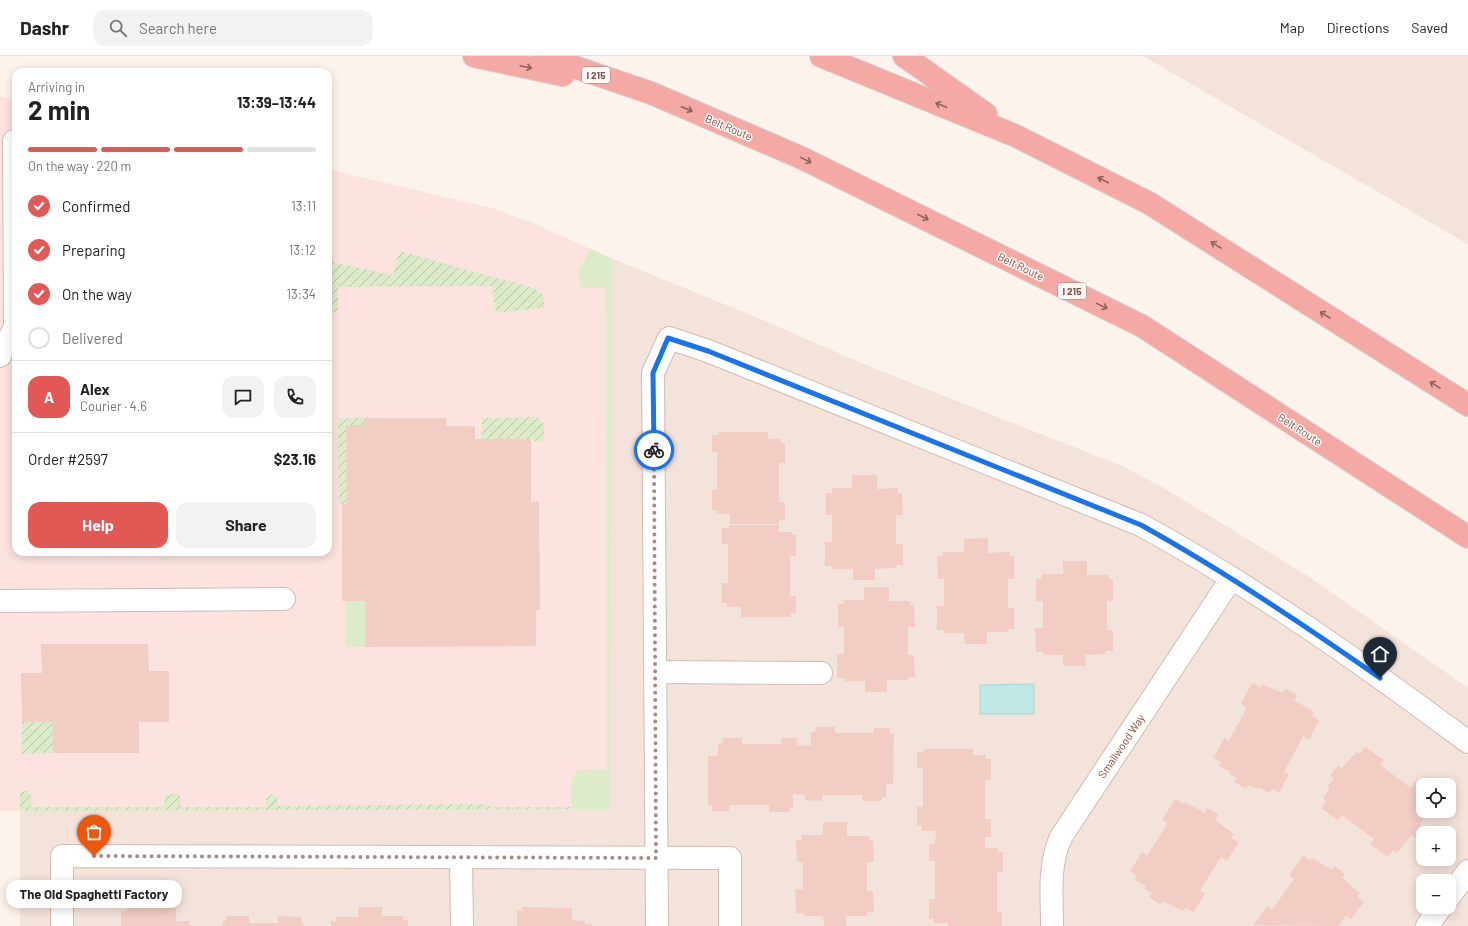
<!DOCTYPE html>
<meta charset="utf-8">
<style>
body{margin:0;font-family:Barlow,sans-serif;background:#f2f2f2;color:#222;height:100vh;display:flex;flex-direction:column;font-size:15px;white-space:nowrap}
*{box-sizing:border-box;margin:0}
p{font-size:13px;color:#767676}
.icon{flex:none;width:22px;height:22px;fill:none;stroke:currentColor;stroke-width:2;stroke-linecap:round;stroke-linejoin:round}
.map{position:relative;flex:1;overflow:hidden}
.drawer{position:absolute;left:12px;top:12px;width:320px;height:488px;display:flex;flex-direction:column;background:#fff;border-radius:12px;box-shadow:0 2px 10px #0003}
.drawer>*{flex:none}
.buttons{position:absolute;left:1416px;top:722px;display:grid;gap:8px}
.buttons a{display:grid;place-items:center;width:40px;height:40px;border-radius:8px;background:#fff;box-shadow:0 2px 10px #0003;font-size:20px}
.pin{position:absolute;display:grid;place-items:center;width:34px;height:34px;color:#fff;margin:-41px -17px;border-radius:50% 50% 50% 0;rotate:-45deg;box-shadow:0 0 4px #0007}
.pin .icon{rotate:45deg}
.courier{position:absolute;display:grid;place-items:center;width:40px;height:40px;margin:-20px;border:3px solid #1a73e8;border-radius:50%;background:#fff;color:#222;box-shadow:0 1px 5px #0007}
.bubble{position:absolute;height:28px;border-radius:12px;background:#fff;box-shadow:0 2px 10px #0003;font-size:13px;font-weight:700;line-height:28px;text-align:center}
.summary em{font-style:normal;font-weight:700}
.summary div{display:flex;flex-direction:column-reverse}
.summary{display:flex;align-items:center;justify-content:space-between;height:68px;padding:0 16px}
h1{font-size:26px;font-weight:700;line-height:30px}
.bar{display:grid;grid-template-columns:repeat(4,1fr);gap:6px 4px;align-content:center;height:48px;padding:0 16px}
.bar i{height:5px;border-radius:3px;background:#e0e0e0}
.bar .on{background:#e25855}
.bar p{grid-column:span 4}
.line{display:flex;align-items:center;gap:10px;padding:0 16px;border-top:1px solid #e0e0e0}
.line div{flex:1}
.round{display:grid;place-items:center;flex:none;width:42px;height:42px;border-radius:12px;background:#f2f2f2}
ol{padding:0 16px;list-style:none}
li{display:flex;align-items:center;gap:12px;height:44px}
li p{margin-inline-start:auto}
li .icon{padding:4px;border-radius:50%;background:#e25855;color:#fff;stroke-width:4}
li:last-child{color:#767676}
li i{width:22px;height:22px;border:2px solid #e0e0e0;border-radius:50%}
.primary-button{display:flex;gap:8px;margin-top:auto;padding:8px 16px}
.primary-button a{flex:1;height:46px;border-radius:12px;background:#e25855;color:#fff;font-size:16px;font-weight:700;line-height:46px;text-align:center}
.primary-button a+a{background:#f2f2f2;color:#222}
header{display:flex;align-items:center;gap:24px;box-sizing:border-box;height:56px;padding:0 20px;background:#fff;border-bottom:1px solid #e0e0e0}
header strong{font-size:19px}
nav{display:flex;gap:22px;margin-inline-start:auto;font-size:14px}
.search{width:280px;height:36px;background:#f2f2f2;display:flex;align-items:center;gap:10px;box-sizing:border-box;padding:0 14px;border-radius:12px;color:#767676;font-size:15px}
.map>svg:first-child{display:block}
.residential{fill:#f4e3da;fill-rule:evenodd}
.commercial{fill:#fce3e0}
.grass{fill:#deebca}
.garden{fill:url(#garden-furrows)}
.water{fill:#c0e7e4;stroke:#a6d8d6}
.building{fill:#f1cdc4}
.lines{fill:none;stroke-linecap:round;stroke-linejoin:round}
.minor-casing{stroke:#d2bbb3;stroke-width:24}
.highway-casing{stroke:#d9cfcd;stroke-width:24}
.minor{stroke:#fff;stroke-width:22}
.highway{stroke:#f4a9a5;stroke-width:22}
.oneway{stroke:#8b625b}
.done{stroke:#a68c85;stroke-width:4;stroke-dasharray:0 7.2}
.route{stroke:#1a73e8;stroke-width:5}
.labels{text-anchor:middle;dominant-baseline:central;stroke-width:3;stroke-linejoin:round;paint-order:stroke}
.shield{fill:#fff7f3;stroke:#a08680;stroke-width:1}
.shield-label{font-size:10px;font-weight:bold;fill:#78554e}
.street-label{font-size:11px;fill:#78554e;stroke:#fff7f3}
</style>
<header>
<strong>Dashr</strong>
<div class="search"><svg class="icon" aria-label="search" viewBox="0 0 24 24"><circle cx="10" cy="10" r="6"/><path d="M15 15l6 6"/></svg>Search here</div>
<nav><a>Map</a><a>Directions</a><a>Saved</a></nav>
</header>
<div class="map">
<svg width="1468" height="870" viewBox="0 0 1468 870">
<defs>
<pattern id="garden-furrows" width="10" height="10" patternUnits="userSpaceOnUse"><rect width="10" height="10" fill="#deebca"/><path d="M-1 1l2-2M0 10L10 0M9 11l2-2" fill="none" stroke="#b9c1a6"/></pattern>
</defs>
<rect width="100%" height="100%" fill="#fcf3ec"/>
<g class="residential">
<polygon points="1143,0 1468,0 1468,189 1461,184"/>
<path d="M 613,203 L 751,259 L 868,310 L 1122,410 L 1164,432 L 1311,522 L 1468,632 L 1468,870 L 20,870 L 20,755 L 610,753 ZM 1423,729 L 1449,729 L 1449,755 L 1423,755 ZM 1423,777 L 1449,777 L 1449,803 L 1423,803 ZM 1423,825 L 1449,825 L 1449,851 L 1423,851 Z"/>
</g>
<polygon class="commercial" points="0,40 16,44 16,496 328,496 328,113 495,153 533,167 613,203 610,753 0,755"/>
<g class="grass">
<path d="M 590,193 L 613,203 L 610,753 L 572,753 C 572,741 567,719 580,713 L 607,714 L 606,232 L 581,232 L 578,218 Z"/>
<polygon points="345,545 365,545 365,591 346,591"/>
</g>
<g class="garden">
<polygon points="403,196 534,232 543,239 545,249 543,252 497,257 494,252 493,230 338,231 338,254 333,257 328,256 328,205 393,219 398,198"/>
<polygon points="537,361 544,368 544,382 540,387 531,383 482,383 482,362"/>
<polygon points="338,362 365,362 365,369 346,370 347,448 339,448"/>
<polygon points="22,666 53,666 53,697 21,698"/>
<polygon points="28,734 31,739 31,751 164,751 165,739 177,737 180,739 181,751 266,751 266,743 272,738 277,740 278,750 485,748 490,751 572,751 572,753 20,755 20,736"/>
</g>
<polygon class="water" points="1034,628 1034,658 980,658 980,629"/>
<g class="building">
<polygon points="365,362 446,362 446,370 475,370 475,383 531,383 531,446 539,446 540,554 536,554 536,590 365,591 365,545 342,545 342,448 347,448 346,369 365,369"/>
<polygon points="718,376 768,376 768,383 781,383 781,387 785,387 785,407 779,407 779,446 785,446 785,464 779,464 779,468 730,468 730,458 717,458 717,454 712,454 712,434 717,434 717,396 712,396 712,379 718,379"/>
<polygon points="852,419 877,419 877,433 898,432 898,437 902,437 903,459 896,459 896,488 903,488 903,509 896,509 896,512 875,513 875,524 853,524 853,513 833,513 833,510 825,510 825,486 832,486 832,459 826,459 826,437 832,437 832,432 852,432"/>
<polygon points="729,469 779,469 779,476 792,476 792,479 796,479 796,500 790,500 790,540 796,540 796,557 790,557 790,561 741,561 741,551 727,551 727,547 722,547 722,527 728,527 728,488 722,488 722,472 729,472"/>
<polygon points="988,482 988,497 1010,496 1010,500 1014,500 1014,523 1008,523 1008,552 1014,552 1014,573 1008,573 1008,576 987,576 987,588 965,588 964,577 944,577 944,574 937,574 937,550 944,550 944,523 938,523 937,500 943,500 943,496 964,496 964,483"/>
<polygon points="1063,505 1087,505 1087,519 1109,519 1109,523 1113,523 1113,545 1107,545 1107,574 1113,574 1113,595 1106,595 1106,598 1085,599 1086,610 1063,610 1063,599 1043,599 1043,596 1036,596 1035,572 1043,572 1043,545 1036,545 1036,523 1042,523 1042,518 1063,518"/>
<polygon points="864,531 889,531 889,545 910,545 910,549 914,549 915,571 908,571 908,599 914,599 915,621 908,621 908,624 887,624 887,636 865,636 865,625 845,625 845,622 837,622 837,598 844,598 844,570 838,571 838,548 844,548 843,544 864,544"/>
<polygon points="41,588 148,588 149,615 169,615 169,666 139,666 139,697 53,697 53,666 22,666 21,617 42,617"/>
<polygon points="1252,627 1260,631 1262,628 1283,637 1286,633 1297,639 1294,644 1314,656 1312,660 1319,664 1309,684 1303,680 1284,716 1289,718 1279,737 1272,733 1270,737 1258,731 1257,733 1249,729 1246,733 1234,726 1237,722 1229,718 1230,716 1219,710 1221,706 1213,702 1224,682 1229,685 1247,651 1241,648"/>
<polygon points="816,671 835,671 835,677 874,677 874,672 890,672 890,678 894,678 893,728 886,728 886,741 882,741 882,745 862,745 862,739 822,739 822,745 805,744 805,739 793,738 793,751 790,751 790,756 769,756 769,749 729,749 729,755 712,755 712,749 708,749 708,700 718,700 718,687 723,687 723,682 742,682 742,688 781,688 781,682 797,682 797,689 811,690 811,676 815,676"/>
<polygon points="1365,691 1384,704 1380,709 1411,732 1415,726 1423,732 1423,755 1428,755 1420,769 1424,772 1416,782 1412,779 1397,797 1393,794 1388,801 1370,788 1374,783 1342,759 1338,764 1321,752 1326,745 1323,742 1330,732 1328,730 1334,722 1330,720 1338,709 1342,712 1357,696 1360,698"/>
<polygon points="924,693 973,693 973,699 986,699 986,703 991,703 991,724 985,724 985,763 991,763 991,781 985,781 985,792 998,792 998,796 1003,796 1003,816 997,816 997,856 1002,856 1002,870 948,870 948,867 934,867 934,863 929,863 929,843 935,843 935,805 929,805 929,788 935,788 936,775 922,775 922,770 917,770 917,751 923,751 923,712 917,712 917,696 924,696"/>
<polygon points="1175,743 1183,748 1184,746 1205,757 1207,752 1218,759 1215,764 1234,778 1231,782 1239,786 1227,805 1221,801 1200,834 1205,838 1193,856 1186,851 1183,855 1163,845 1161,849 1149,841 1152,837 1145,833 1146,830 1135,824 1137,820 1130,815 1142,796 1147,800 1168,767 1162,764"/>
<polygon points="823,766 847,766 847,780 869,780 869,784 873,784 874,806 867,806 867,835 873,835 874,856 867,856 867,860 846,860 846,870 824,870 823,860 804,860 804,857 796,857 795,833 803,833 803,806 797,806 796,784 802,784 802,779 823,779"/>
<polygon points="1303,799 1310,805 1312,802 1332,814 1335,810 1345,818 1342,822 1360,837 1357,840 1364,846 1351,863 1346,859 1338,870 1253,869 1267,850 1272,854 1294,823 1289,819"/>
<polygon points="126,851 176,852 176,865 189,865 189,869 195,870 121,870 121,855 126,855"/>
<polygon points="358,851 382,851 382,860 403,860 403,864 408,864 408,870 331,870 331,865 336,865 336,861 358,861"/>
<polygon points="522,851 572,852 572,864 585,865 585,868 592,868 592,870 517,870 517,855 522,855"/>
<polygon points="226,860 249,860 249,867 278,867 278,860 301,861 301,867 304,868 304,870 222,870 223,865 226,865"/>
</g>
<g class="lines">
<g class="minor-casing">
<g id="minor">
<polyline points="0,300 15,271 14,85"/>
<polyline points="0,545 284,543"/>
<polyline points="656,616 821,617"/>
<polyline points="461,802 462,870"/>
<polyline points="1449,841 1468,815"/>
<polyline points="62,870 62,800 730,802 730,870"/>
<path d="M 657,870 L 653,317 L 669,282 L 708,295 L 1141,469 C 1256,532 1363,608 1468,686"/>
<path d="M 1052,870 C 1052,840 1048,809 1061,781 L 1231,523"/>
<polyline points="1427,870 1441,851"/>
</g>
</g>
<g class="highway-casing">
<g id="highway">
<polyline points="474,0 563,19"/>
<polyline points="542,0 651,37 802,102 1142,270 1468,481"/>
<polyline points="821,0 1016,80 1149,147 1468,349"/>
<polyline points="904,0 986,58"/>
</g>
</g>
<use href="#minor" class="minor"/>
<use href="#highway" class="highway"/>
</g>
<defs><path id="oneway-shaft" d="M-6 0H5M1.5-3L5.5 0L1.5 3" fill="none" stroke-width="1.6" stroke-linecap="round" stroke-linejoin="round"/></defs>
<g class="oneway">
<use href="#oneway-shaft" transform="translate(526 11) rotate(12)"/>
<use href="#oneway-shaft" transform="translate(941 49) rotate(-158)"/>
<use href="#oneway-shaft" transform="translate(687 53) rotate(23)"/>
<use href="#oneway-shaft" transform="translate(806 104) rotate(26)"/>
<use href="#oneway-shaft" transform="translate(1103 124) rotate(-153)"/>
<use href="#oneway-shaft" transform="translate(923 161) rotate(26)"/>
<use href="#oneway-shaft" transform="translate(1216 189) rotate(-148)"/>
<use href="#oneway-shaft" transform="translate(1102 250) rotate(26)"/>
<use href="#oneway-shaft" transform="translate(1325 259) rotate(-148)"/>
<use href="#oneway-shaft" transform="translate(1435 329) rotate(-148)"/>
</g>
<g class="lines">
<polyline class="done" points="94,800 656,802 654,394"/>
<path class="route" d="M 654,394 L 653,317 L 668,282 L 708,295 L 1141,469 C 1224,515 1303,568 1380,622"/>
</g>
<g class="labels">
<g class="shield">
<rect x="582" y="11" width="28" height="16" rx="3"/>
<rect x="1058" y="227" width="28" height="16" rx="3"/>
</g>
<g class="shield-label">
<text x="596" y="19">I 215</text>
<text x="1072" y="235">I 215</text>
</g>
<g class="street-label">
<text transform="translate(729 71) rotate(23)">Belt Route</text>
<text transform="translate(1021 210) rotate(26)">Belt Route</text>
<text transform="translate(1300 373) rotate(33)">Belt Route</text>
<text transform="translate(1121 690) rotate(-56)">Smallwood Way</text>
</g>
</g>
</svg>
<div class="buttons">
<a><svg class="icon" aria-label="locate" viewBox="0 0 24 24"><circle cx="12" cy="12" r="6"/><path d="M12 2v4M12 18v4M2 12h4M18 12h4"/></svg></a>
<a>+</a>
<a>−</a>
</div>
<div class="pin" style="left:94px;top:800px;background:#ea580c"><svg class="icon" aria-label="bag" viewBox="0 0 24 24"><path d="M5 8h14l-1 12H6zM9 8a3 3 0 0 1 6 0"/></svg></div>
<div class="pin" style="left:1380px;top:622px;background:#1f2937"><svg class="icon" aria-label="home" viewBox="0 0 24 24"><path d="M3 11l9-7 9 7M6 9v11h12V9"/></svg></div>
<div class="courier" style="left:654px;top:394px"><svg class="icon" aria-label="bike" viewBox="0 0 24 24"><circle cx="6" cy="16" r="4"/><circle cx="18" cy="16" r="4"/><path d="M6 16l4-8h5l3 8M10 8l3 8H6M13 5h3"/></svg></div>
<div class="bubble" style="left:6px;top:824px;width:176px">The Old Spaghetti Factory</div>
<section class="drawer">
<div class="summary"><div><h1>2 min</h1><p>Arriving in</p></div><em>13:39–13:44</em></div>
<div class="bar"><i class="on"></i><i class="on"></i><i class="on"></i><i></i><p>On the way · 220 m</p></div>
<ol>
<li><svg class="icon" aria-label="check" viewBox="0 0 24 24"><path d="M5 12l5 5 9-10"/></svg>Confirmed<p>13:11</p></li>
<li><svg class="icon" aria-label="check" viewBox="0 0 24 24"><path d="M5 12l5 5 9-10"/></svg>Preparing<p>13:12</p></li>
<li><svg class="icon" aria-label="check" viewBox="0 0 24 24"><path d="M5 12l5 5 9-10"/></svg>On the way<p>13:34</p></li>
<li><i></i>Delivered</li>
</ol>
<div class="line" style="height:72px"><b class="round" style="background:#e25855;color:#fff">A</b><div><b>Alex</b><p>Courier · 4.6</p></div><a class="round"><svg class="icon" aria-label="chat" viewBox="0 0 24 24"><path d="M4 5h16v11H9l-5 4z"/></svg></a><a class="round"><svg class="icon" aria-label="phone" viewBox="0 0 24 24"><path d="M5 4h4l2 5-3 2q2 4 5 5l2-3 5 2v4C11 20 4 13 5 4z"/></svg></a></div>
<div class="line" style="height:52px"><div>Order #2597</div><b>$23.16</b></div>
<div class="primary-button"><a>Help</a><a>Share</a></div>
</section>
</div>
